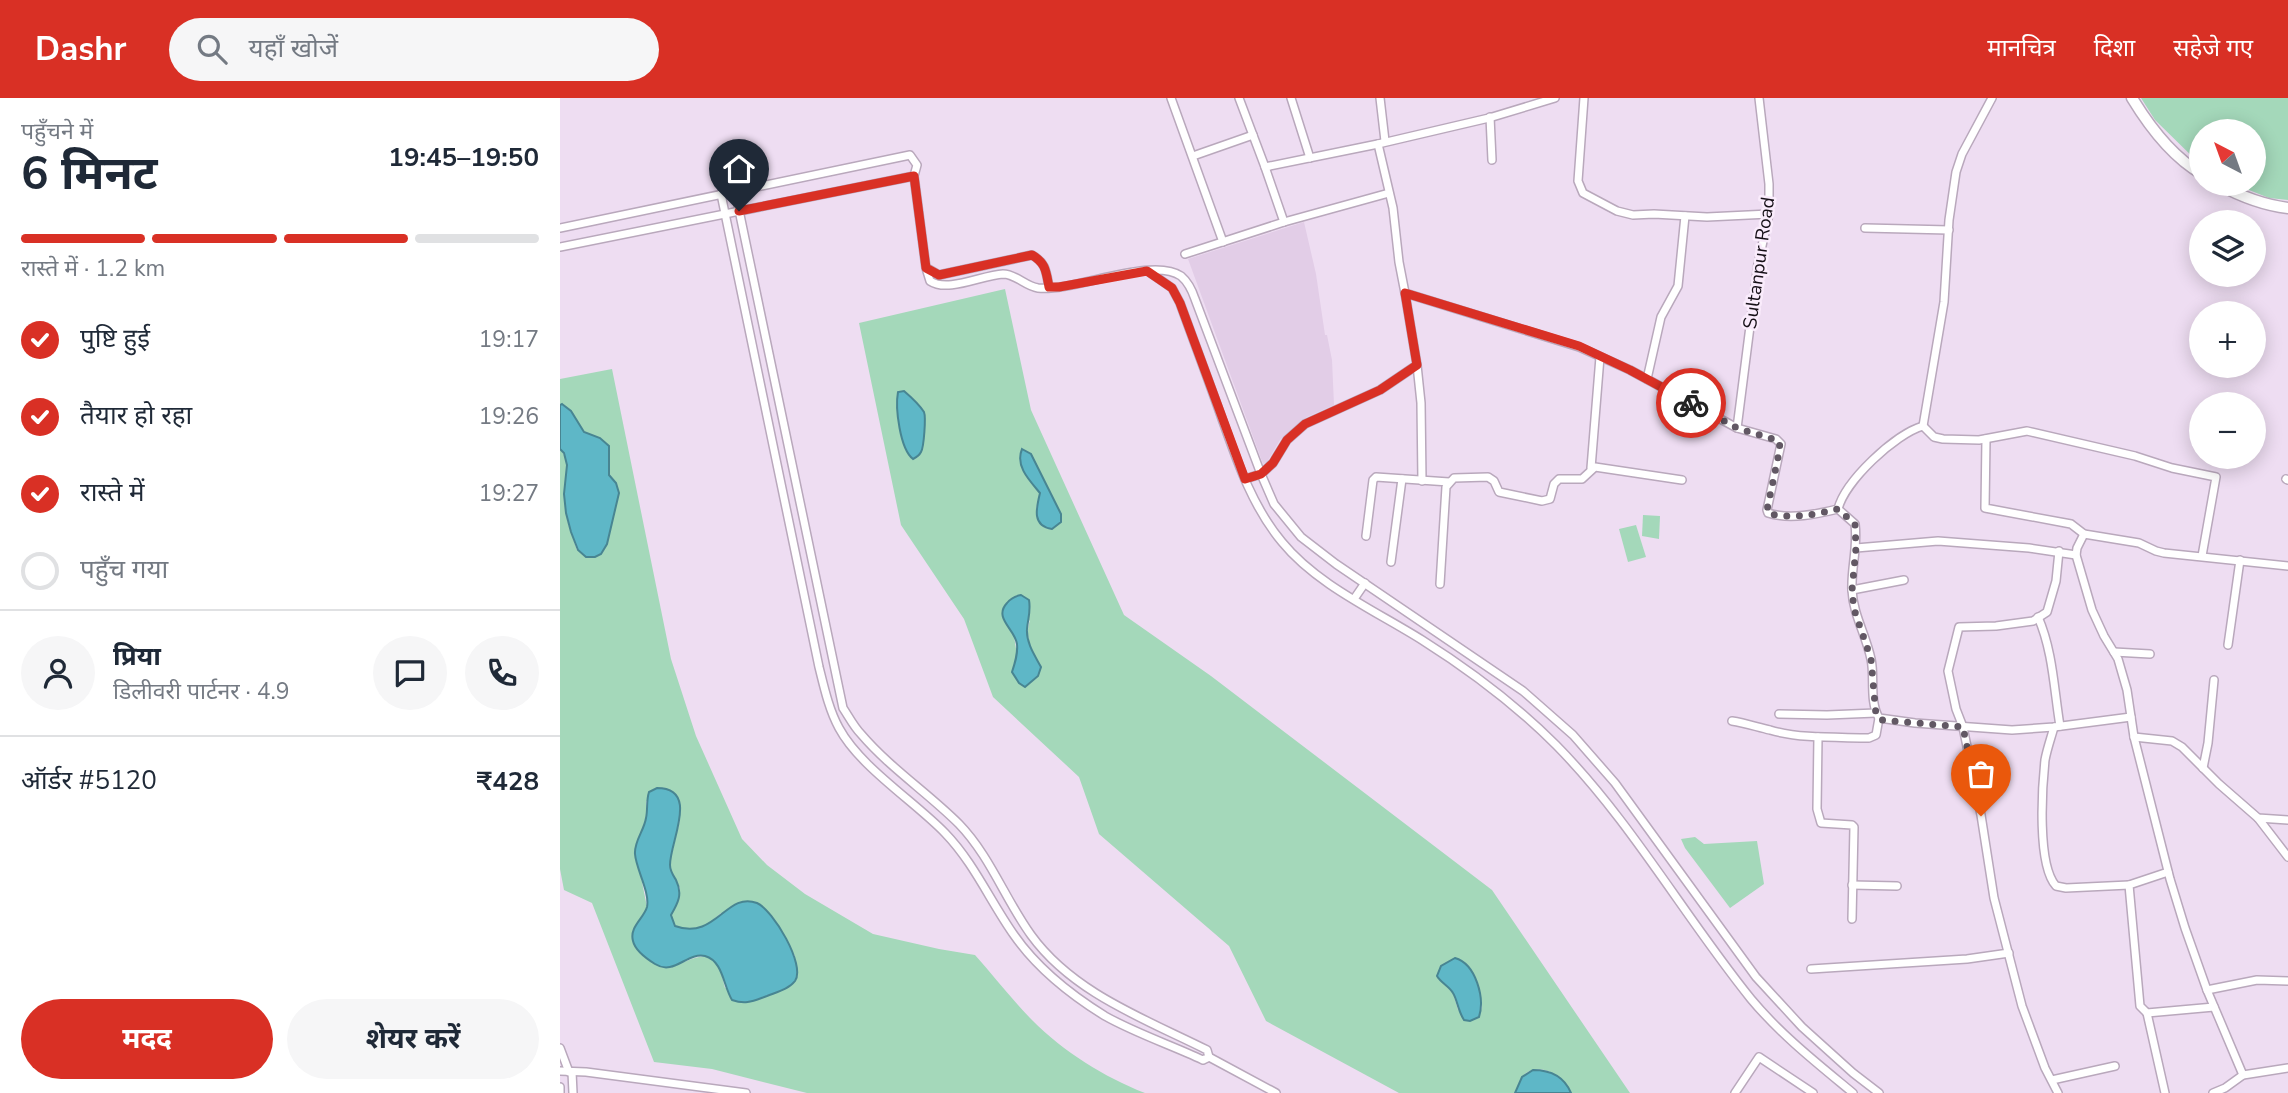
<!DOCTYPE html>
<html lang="hi">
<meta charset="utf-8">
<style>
body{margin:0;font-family:"Nunito Sans","Noto Sans Devanagari",sans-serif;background:#f6f6f7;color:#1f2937;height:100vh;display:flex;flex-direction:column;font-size:26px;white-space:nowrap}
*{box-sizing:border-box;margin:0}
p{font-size:23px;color:#747a83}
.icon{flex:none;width:38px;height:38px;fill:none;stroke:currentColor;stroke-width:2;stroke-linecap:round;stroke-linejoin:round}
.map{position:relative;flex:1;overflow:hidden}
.details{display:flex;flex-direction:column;background:#fff;width:560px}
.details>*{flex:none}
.needle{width:46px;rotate:319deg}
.tools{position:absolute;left:1629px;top:21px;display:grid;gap:14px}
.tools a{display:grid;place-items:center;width:77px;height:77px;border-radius:50%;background:#fff;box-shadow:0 4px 18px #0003;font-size:35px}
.pin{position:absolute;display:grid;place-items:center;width:60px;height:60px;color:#fff;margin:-72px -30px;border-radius:50% 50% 50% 0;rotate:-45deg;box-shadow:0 0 7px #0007}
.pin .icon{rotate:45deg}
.courier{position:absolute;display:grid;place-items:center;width:70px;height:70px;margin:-35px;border:5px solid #d93025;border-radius:50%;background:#fff;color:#222;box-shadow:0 2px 9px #0007}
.headline em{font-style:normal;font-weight:700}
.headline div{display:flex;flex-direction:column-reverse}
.headline{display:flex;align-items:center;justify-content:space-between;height:119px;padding:0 21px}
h1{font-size:46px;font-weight:700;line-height:52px}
.bar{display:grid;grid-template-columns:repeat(4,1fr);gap:10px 7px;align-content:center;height:84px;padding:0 21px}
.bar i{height:9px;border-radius:5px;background:#e0e1e3}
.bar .current{background:#d93025}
.bar p{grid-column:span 4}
.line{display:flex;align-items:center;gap:18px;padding:0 21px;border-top:2px solid #e0e1e3}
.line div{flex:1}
.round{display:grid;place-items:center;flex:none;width:74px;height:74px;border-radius:37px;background:#f6f6f7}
ol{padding:0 21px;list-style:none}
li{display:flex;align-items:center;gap:21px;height:77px}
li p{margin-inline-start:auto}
li .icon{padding:7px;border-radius:50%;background:#d93025;color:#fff;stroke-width:4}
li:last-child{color:#747a83}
li i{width:38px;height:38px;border:4px solid #e0e1e3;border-radius:50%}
.primary-button{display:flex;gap:14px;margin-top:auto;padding:14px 21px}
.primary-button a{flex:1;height:80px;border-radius:42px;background:#d93025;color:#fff;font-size:28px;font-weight:700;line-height:80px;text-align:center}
.primary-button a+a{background:#f6f6f7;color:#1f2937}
header{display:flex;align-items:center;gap:42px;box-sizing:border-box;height:98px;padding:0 35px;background:#d93025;color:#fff}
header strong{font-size:33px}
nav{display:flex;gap:38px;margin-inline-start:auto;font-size:24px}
.search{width:490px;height:63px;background:#f6f6f7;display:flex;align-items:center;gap:18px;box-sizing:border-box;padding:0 24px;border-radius:38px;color:#747a83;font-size:26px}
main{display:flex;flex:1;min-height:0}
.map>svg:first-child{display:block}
.built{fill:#e2cde7}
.green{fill:#a4d8ba;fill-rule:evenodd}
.water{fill:#5eb7c7;stroke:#488592;stroke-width:2}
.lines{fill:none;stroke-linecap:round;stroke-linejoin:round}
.minor-casing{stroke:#b9a8bc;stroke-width:10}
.secondary-casing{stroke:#b9a8bc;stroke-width:13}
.minor{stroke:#fff;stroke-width:7}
.secondary{stroke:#fff;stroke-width:10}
.done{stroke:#625864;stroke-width:7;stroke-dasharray:0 12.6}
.route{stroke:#d93025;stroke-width:9}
.labels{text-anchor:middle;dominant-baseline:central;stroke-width:5;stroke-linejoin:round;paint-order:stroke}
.street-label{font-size:19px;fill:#161017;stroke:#faecfc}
</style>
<header>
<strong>Dashr</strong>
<div class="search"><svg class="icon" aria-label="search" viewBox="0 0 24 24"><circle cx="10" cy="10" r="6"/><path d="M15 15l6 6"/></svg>यहाँ खोजें</div>
<nav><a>मानचित्र</a><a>दिशा</a><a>सहेजे गए</a></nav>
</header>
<main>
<section class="details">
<div class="headline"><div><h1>6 मिनट</h1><p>पहुँचने में</p></div><em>19:45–19:50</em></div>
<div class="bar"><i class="current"></i><i class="current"></i><i class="current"></i><i></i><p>रास्ते में · 1.2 km</p></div>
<ol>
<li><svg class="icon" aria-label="check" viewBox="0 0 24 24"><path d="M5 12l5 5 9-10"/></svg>पुष्टि हुई<p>19:17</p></li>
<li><svg class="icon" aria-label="check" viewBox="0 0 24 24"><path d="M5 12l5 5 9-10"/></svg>तैयार हो रहा<p>19:26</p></li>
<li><svg class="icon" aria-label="check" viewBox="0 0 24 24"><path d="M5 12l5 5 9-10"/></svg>रास्ते में<p>19:27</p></li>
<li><i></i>पहुँच गया</li>
</ol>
<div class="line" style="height:126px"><a class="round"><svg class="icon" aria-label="person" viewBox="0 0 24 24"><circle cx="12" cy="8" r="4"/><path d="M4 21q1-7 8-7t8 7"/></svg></a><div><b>प्रिया</b><p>डिलीवरी पार्टनर · 4.9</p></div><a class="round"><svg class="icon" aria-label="chat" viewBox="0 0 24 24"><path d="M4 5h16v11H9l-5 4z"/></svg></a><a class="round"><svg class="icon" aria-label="phone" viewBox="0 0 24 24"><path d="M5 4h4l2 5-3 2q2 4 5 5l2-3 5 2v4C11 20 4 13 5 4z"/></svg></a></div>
<div class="line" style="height:91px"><div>ऑर्डर #5120</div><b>₹428</b></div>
<div class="primary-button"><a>मदद</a><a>शेयर करें</a></div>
</section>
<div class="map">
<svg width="1728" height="995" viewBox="0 0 1728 995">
<rect width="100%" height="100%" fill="#eeddf2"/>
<polygon class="built" points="744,124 756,176 765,237 767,237 772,262 774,307 747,319 720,342 707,364 703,366 628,161"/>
<g class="green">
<polygon points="1581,0 1728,0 1728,102 1709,100 1674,86 1694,86 1694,33 1642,33 1641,67 1595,22"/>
<path d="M 445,191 L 471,312 L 564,517 L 651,578 L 932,792 L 1070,995 L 1011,995 C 1005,978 977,961 962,979 C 959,983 957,991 955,995 L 839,995 L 706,923 L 669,848 L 539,736 L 519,679 L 433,599 L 404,521 L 341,427 L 299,225 ZM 344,293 C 373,319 362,317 363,350 ZM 471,356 L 501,416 L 476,411 L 480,395 L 462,371 ZM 470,522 C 464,540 472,554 481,569 L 452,574 L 457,557 L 454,538 ZM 919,891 L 922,909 L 919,919 L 898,912 L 893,895 Z"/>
<path d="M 52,271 L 111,561 L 136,638 L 182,741 L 207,767 L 245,796 L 313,836 L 379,851 L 415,857 C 434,878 452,902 472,922 C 504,954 544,979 585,995 L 247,995 L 152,971 L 94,964 L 32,805 L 4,792 L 0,771 L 0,351 C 14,367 3,393 6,413 C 7,426 13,439 17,452 L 47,446 L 59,395 L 56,385 L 49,377 L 50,357 L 40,340 L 24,334 L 11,313 L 0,307 L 0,281 ZM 86,703 L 120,722 L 110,764 L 111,772 L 120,790 L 119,802 L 111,817 L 115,828 C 138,836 144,830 161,815 L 224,840 L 235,858 L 165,890 C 156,847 142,856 110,870 L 87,809 L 75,749 L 87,719 Z"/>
<polygon points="1083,417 1100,418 1099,441 1082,438"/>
<polygon points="1076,427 1086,459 1068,464 1059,431"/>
<polygon points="1135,739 1144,746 1197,743 1204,786 1170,810 1125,750 1121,741"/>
</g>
<g class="water">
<path d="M 344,293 C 351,299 359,306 364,314 C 366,319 364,349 361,354 C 359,358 357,359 353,361 C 340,351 335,310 338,294 Z"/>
<polygon points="2,306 11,313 24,334 40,340 49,348 49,377 56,385 59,395 47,446 41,456 35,459 26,459 18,452 11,434 6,415 4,396 7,367 4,355 0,351 0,307"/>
<path d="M 462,351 L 471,356 L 501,416 L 501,424 L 492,431 C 472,428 476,411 480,395 C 469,382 455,368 462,351 Z"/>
<path d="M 461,497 L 469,502 C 471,513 468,520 467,531 C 466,545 475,558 481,569 L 478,578 L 465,589 L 459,585 L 452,574 C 455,565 458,556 457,546 C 455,531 433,520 447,505 C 451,500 455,498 461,497 Z"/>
<path d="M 97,690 C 140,690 110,743 110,767 C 110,773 113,777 116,782 C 123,796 118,805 111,817 L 115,828 C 156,843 166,793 197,805 C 213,812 246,867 235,883 C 229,891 217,894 207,898 C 193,903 186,907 172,902 C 163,887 163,863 145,858 C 127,854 114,878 95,866 C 87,861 75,852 73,843 C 69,829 84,820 87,809 C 90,794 76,771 75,756 C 74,743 84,733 86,720 C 88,712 86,703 89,694 Z"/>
<path d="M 895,860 C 916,866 925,900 919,919 L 910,923 L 904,922 C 898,913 897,901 893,895 C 889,888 881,885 877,878 L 881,868 Z"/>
<path d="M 973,972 C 990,972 1004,978 1011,995 L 955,995 L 962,979 Z"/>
</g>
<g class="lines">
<g class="minor-casing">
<g id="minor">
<polyline points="611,0 663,144"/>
<polyline points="679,0 705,69"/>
<polyline points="731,0 750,60"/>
<polyline points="820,0 825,43"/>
<path d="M 995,0 L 929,20 L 818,46 L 833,110 L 839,164 L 845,195 L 1019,249 L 1070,272 L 1177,330 L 1216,341 L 1221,346 L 1207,412 L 1208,415 C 1230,422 1257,416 1278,411"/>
<polyline points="1024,0 1018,83 1023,95 1057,113 1073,117 1094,116 1147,119 1209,116"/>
<polyline points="930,19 932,62"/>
<polyline points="633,58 693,37"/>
<path d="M 161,96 L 259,569 C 264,589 269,612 279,630 C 300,669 354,703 385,735 C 414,765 430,803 454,837 C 477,870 511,897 545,918 C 575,935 611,947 643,962 L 649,959 L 647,952 C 585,921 513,895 471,837 C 445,801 430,758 399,726 C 368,695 330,670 301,636 C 294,629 289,619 283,610 L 175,93"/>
<polyline points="724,124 705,69 818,46"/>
<path d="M 0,130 L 350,57 L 357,67 L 354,78 L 366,170 L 370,183 C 388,195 422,177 443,176 C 456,176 465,188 478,190 C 514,194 592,158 621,178 C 628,184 632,192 635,201 L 701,376 L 714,406 L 741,439 L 776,466 L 963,593 L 1013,637 L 1055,685 L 1196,879 L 1242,929 L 1293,975 L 1319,995"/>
<polyline points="1305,130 1389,132"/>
<polyline points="0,149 354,78"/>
<polyline points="625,156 724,124 829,95"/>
<path d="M 367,170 L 379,177 L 472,157 C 486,165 486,173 489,189"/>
<path d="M 589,174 L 612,190 L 620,205 C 633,241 647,278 660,315 C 676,360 691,407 722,444 C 757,487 816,513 862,542 C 908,571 957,608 996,647 C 1071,723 1124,818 1191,901 C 1221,937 1258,966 1293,995"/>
<polyline points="857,267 861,305 862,383"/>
<polyline points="1087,281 1101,219 1118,188 1125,118"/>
<path d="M 1363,328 C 1335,336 1285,383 1278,411 L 1295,426 C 1298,449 1291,470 1292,492 C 1293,516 1306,537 1311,561 C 1315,579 1309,603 1319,620 L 1355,625 L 1452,632 L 1494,629 L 1571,619"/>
<polyline points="1363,328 1374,339 1383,341 1419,342 1467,333 1575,358 1612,370 1656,379 1642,458"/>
<polyline points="1363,328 1384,204 1389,122 1396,74 1402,56 1432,0"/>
<polyline points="1177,330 1198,166 1209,116 1209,86 1199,0"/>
<polyline points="1426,341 1425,410 1511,426 1524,436 1579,445 1596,453 1604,455 1728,468"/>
<polyline points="1031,370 1040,259"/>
<polyline points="685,381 701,376 713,365 727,342 745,326 820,292 857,267 845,195"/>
<polyline points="1726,381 1728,382"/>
<polyline points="1524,436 1517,450 1516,457 1532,512 1544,538 1558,561 1567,592 1574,639 1610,781 1625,830 1647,892 1683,977"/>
<polyline points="806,438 813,382 816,379 889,384"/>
<polyline points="1296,450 1378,443 1469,450 1516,457"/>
<polyline points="831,464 842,381"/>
<polyline points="880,486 886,389 894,380 928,379 934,383 939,394 982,403 990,401 994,386 999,381 1022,381 1035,369 1122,382"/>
<polyline points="1292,492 1344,482"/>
<polyline points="794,501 805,485"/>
<path d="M 1478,519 C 1493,553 1494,592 1500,628"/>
<polyline points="1668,547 1680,462"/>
<polyline points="1554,554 1590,556"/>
<polyline points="1219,616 1267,617 1316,615"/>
<path d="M 1172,623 C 1185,625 1197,629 1210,632 C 1241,641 1277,639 1309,640 L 1316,637 L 1319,620"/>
<path d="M 1494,629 C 1491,640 1487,651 1485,662 C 1482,690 1477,767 1496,788 L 1506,790 L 1569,787"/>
<polyline points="1258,639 1257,711 1261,725 1292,727 1294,729 1292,821"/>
<polyline points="1574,639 1612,643 1622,649 1659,686 1698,720 1728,722"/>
<polyline points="1643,670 1648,645 1654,582"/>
<polyline points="1698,720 1728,759"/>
<polyline points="1608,774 1569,787 1580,908 1587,915 1654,909"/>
<polyline points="1292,787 1337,788"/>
<polyline points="1251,871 1407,861 1449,855"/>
<polyline points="1647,892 1697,882 1728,883"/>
<polyline points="1587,915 1605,995"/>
<polyline points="0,950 9,974"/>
<polyline points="649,959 716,995"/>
<polyline points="0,973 26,974 186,995"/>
<polyline points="12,974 13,995"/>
<polyline points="1492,982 1555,968"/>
<polyline points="0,989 0,995"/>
<polyline points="1175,995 1199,959 1253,995"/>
<polyline points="1498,995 1485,970 1462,908 1434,800 1421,717 1403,629 1396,611 1388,573 1399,529 1436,528 1473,523 1487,514 1496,483 1499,453"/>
<polyline points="1653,995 1665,990 1683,977 1728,970"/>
</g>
</g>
<g class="secondary-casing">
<g id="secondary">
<path d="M 1572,0 C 1589,28 1612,59 1642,76"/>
<path d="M 1658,86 C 1680,98 1703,107 1728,110"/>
</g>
</g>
<use href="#minor" class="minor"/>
<use href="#secondary" class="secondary"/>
</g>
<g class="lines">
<path class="done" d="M 1131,305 L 1177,330 L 1219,343 L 1220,350 L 1207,412 L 1208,415 C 1230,422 1257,416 1278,411 L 1295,426 L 1296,450 L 1292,492 L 1294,511 L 1311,561 L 1316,617 L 1322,622 L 1403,629 L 1421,718"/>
<path class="route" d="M 179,113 L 354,78 L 366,170 L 379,177 L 472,157 C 486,165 486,174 489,189 L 499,189 L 587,173 L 612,190 L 620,205 L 685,381 L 701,376 L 713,365 L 727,342 L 745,326 L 820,292 L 857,267 L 845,195 L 1019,248 L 1070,272 L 1131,305"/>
</g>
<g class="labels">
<g class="street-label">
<text transform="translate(1199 165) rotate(-82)">Sultanpur Road</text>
</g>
</g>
</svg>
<div class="tools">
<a><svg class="needle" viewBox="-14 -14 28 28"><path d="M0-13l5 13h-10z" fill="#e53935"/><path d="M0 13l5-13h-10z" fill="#747a83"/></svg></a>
<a><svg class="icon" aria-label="layers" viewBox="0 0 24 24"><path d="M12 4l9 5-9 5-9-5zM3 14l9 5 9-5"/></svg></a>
<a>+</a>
<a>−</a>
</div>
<div class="pin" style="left:1421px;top:718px;background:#ea580c"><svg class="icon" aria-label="bag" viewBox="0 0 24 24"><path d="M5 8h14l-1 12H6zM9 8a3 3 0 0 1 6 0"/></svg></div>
<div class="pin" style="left:179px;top:113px;background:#1f2937"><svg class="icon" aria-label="home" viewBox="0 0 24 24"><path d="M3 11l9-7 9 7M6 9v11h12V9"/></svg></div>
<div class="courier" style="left:1131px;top:305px"><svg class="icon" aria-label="bike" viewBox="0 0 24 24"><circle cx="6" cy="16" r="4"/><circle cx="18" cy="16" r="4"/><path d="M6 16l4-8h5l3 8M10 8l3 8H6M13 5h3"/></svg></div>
</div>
</main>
